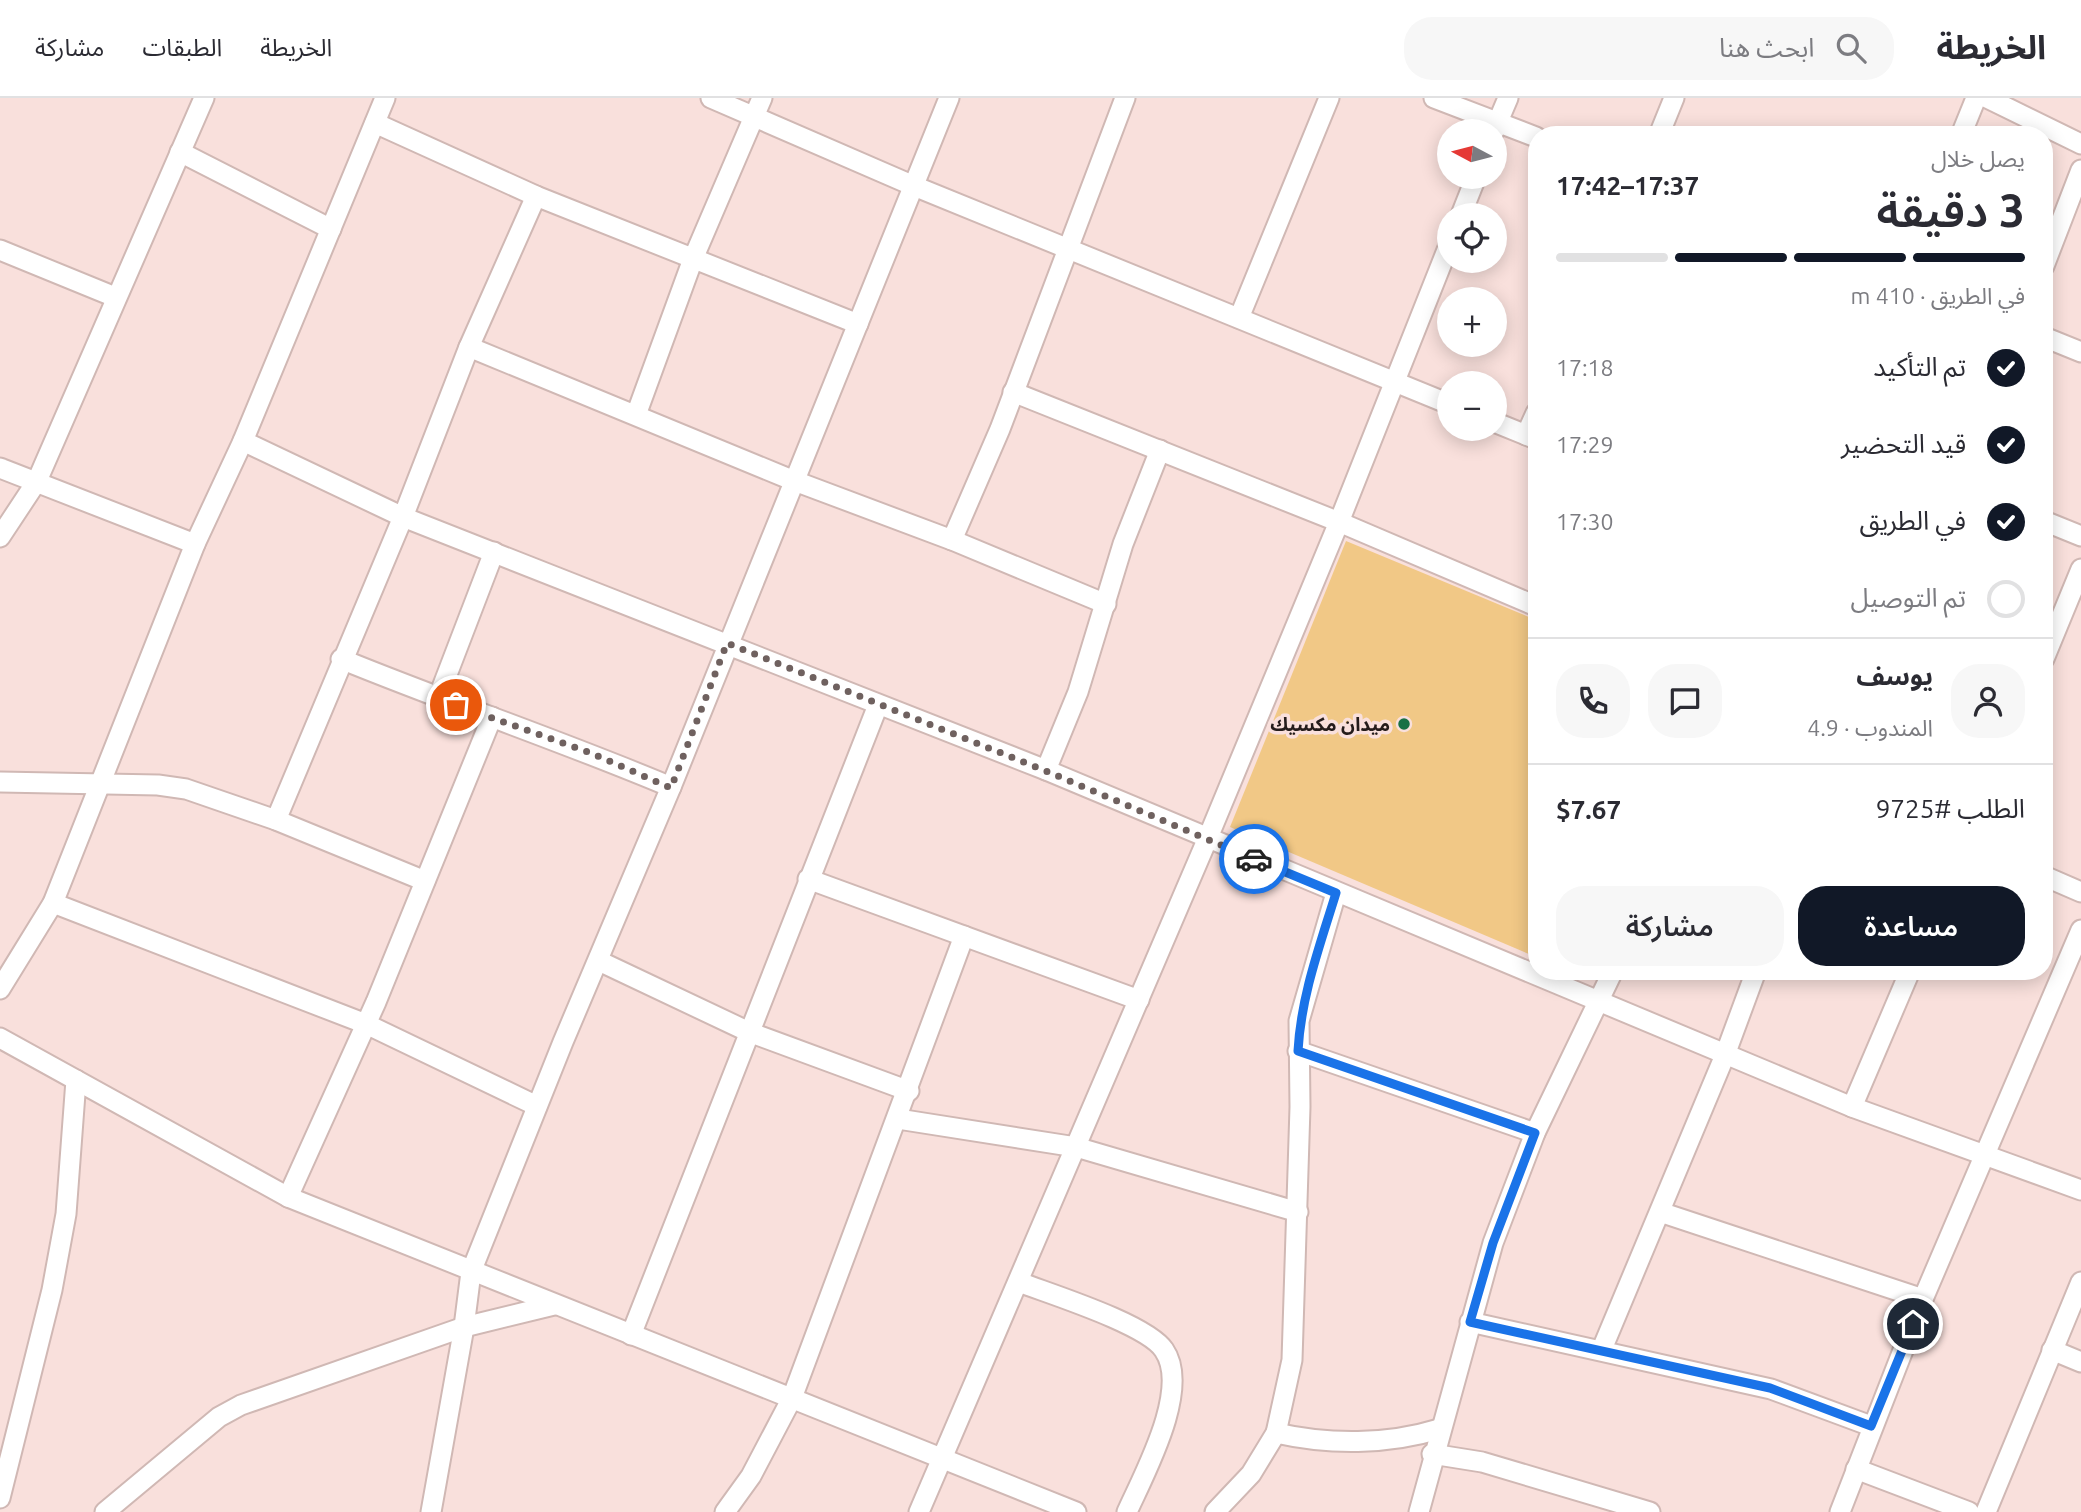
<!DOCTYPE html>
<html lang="ar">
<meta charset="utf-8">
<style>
body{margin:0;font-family:Ubuntu,"Noto Sans Arabic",sans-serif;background:#f7f7f7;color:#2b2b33;direction:rtl;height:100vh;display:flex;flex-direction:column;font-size:26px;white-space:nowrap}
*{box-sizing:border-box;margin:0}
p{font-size:23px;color:#7c7c81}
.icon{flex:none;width:38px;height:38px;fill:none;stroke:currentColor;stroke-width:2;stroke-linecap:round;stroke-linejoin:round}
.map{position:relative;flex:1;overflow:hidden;direction:ltr}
.sheet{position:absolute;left:1528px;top:28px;width:525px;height:854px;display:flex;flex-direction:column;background:#fff;border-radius:28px;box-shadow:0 4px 18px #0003;direction:rtl}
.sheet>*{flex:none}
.needle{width:46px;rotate:277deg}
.controls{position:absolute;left:1437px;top:21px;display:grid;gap:14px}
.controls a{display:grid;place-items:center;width:70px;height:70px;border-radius:50%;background:#fff;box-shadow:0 4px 18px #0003;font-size:35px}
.pin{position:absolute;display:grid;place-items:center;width:60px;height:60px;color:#fff;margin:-30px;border:4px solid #fff;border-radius:50%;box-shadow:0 2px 7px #0007}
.courier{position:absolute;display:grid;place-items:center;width:70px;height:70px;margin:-35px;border:5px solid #1a73e8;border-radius:50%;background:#fff;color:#222;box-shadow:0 2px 9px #0007}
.summary em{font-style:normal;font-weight:600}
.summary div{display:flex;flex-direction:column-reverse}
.summary{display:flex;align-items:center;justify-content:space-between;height:119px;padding:0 28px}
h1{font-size:46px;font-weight:600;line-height:52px}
.bar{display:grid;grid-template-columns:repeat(4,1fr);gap:10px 7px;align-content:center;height:84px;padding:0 28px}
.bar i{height:9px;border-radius:5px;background:#e1e1e2}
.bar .active{background:#111827}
.bar p{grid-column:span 4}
.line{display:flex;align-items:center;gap:18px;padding:0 28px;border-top:2px solid #e1e1e2}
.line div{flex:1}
.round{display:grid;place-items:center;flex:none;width:74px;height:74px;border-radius:28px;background:#f7f7f7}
ol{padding:0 28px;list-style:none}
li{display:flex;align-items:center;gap:21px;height:77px}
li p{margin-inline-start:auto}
li .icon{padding:7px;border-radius:50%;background:#111827;color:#fff;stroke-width:4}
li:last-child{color:#7c7c81}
li i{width:38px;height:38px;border:4px solid #e1e1e2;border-radius:50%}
.cta{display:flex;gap:14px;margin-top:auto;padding:14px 28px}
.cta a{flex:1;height:80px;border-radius:28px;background:#111827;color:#fff;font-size:28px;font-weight:600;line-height:80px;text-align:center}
.cta a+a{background:#f7f7f7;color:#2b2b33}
header{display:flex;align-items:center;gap:42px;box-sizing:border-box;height:98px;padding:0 35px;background:#fff;border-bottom:2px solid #e1e1e2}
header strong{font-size:33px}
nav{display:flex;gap:38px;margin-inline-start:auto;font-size:24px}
.search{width:490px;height:63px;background:#f7f7f7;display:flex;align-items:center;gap:18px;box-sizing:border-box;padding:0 24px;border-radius:28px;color:#7c7c81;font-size:26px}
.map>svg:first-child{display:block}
.green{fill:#f1c886}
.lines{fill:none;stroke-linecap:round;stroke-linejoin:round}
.minor-casing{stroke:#d0b8b4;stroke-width:23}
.minor{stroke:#fff;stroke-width:19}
.done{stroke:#6f615f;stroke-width:7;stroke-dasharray:0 12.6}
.route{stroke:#1a73e8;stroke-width:9}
.poi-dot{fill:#187145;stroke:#f9e0dc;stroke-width:2.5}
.labels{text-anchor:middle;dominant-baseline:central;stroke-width:7;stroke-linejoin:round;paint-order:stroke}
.poi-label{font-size:19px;font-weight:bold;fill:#251c1b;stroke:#f9e0dc;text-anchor:end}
</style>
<header>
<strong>الخريطة</strong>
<div class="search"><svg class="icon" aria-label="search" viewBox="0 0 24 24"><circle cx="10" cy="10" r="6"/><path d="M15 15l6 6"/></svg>ابحث هنا</div>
<nav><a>الخريطة</a><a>الطبقات</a><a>مشاركة</a></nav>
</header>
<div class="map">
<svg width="2081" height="1414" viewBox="0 0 2081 1414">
<rect width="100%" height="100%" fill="#f9e0dc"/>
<polygon class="green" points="1346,443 1536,522 1536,859 1230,729"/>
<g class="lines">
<g class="minor-casing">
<g id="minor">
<polyline points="711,0 914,88 1449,306"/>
<polyline points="1434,0 1536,39"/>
<polyline points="1987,0 2081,46"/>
<polyline points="375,25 536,98 858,226"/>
<polyline points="1494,33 1508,0"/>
<polyline points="1659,37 1674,0"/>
<polyline points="1961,37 1976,0"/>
<polyline points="180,54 331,131"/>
<polyline points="1461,117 1476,79"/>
<polyline points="0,152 115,199"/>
<polyline points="2044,168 2081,72"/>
<polyline points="1239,220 1329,0"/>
<polyline points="2044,239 2081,254"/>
<polyline points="469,249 792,382 952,442 1106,506"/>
<polyline points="1013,294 1339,424 1536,508"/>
<polyline points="636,317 693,161 762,0"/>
<polyline points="1494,324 1536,341"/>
<polyline points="1526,337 1536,315"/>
<polyline points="243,343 403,419 1046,672 1852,1009 2081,1092"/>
<polyline points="0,370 195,446"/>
<polyline points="2044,423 2081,438"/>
<polyline points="0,439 37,383 204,0"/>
<polyline points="952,442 1000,331 1125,0"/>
<path d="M 341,561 C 451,606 562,643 671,689"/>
<polyline points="2044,561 2081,471"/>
<polyline points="438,600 494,454"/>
<polyline points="1046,672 1078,594 1123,446 1160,352"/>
<polyline points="0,684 158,687 186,691 276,722 425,783"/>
<polyline points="276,722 403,419 469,249 536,98"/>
<polyline points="2044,778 2081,794"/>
<polyline points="808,781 1139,902"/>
<polyline points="53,805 366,926 537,1008"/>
<polyline points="599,863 749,934 909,993"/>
<polyline points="0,891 53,805 195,446 243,343 385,0"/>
<polyline points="0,940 288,1099 1076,1414"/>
<polyline points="1298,953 1535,1035"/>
<polyline points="1852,1009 1910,873"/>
<polyline points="898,1021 1076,1049 1298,1114"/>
<polyline points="288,1099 376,904 492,619"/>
<polyline points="1660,1114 1923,1201"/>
<path d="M 1019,1184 C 1050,1196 1147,1226 1164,1252 C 1191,1291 1144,1376 1127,1414"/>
<polyline points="1470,1224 1771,1291 1871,1328"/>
<polyline points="631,1237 878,607"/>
<polyline points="1602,1251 1725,957 1756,873"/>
<polyline points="2052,1252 2081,1264"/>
<path d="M 1276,1335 C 1329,1347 1387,1347 1439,1331"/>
<polyline points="1432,1356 1482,1364 1650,1414"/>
<polyline points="1856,1371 1969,1414"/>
<polyline points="0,1400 52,1192 66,1116 76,982"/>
<polyline points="105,1414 219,1319 241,1307 464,1229 554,1207"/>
<polyline points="431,1414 464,1229 471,1174 563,944 671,689 949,0"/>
<polyline points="725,1414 751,1378 792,1300 964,838"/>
<polyline points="919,1414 1207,742 1339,424 1449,147"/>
<polyline points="1215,1414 1251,1376 1276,1335 1292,1262 1300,1009 1299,923 1336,795"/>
<polyline points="1419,1414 1493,1145 1535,1035 1613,873"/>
<polyline points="1840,1414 1923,1201 2081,832"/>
<polyline points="1986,1414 2081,1184"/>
</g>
</g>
<use href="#minor" class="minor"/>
</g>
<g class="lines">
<polyline class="done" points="456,607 591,655 671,690 727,545 1046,673 1254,761"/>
<path class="route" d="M 1254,761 L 1336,795 C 1320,847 1301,898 1298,953 L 1535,1035 L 1493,1145 L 1470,1224 L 1770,1290 L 1871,1328 L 1913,1226"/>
</g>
<circle class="poi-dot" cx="1404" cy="626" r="7"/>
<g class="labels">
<g class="poi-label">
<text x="1390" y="626">ميدان مكسيك</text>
</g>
</g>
</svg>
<div class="controls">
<a><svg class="needle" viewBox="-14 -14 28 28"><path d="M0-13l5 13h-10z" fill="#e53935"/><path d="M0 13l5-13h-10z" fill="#7c7c81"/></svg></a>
<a><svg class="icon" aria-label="locate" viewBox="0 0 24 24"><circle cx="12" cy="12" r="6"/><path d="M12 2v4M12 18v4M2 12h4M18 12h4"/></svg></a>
<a>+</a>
<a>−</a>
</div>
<div class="pin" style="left:456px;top:607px;background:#ea580c"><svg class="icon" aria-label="bag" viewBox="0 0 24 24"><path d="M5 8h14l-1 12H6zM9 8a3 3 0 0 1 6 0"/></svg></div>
<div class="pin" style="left:1913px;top:1226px;background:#1f2937"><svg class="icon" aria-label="home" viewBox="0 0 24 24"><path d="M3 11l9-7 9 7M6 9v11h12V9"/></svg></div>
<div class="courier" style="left:1254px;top:761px"><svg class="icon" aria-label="car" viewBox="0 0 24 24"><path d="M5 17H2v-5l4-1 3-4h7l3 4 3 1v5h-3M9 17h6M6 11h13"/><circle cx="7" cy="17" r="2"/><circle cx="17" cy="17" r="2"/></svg></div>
<section class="sheet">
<div class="summary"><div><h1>3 دقيقة</h1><p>يصل خلال</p></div><em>17:37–17:42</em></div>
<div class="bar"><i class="active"></i><i class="active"></i><i class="active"></i><i></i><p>في الطريق · 410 m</p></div>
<ol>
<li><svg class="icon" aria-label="check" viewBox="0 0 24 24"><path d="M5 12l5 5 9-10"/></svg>تم التأكيد<p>17:18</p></li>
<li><svg class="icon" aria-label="check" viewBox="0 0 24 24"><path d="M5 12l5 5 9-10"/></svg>قيد التحضير<p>17:29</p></li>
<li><svg class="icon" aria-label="check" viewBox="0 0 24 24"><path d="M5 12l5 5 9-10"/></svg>في الطريق<p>17:30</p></li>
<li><i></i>تم التوصيل</li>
</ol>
<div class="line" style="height:126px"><a class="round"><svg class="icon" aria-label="person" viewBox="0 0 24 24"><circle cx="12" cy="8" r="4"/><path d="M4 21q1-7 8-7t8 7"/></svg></a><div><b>يوسف</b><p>المندوب · 4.9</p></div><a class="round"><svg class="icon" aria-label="chat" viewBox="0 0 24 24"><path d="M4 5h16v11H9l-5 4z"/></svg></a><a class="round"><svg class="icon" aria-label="phone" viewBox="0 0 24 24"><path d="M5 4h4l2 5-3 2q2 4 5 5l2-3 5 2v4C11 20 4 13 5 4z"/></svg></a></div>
<div class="line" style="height:91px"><div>الطلب #9725</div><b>$7.67</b></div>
<div class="cta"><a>مساعدة</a><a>مشاركة</a></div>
</section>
</div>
